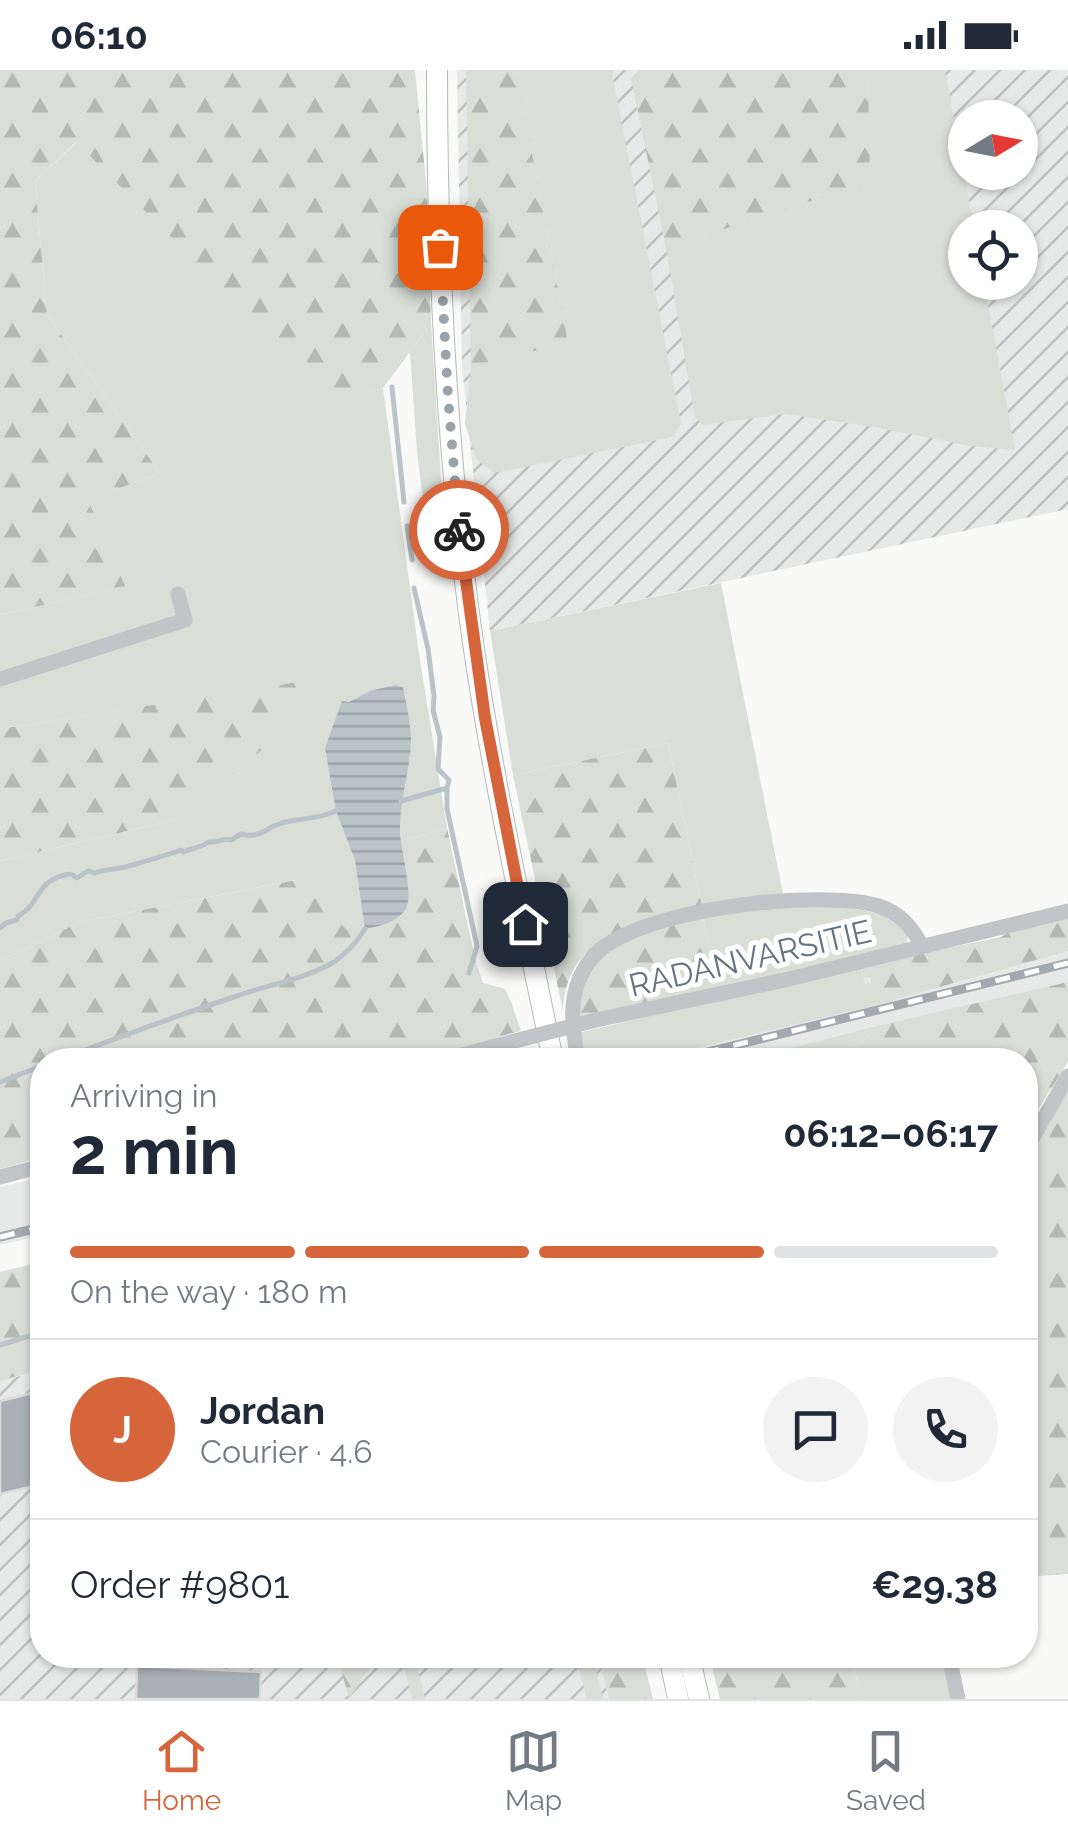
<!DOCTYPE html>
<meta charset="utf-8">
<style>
body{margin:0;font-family:Raleway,sans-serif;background:#f2f2f3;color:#1f2937;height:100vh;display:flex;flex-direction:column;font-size:38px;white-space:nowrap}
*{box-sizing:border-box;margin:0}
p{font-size:32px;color:#747a83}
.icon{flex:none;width:55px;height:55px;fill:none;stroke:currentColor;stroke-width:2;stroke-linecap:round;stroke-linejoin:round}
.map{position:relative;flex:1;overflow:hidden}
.drawer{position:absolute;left:30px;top:978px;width:1008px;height:620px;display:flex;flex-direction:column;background:#fff;border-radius:40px;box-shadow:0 2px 8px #0004}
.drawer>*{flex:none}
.needle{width:65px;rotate:80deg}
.fabs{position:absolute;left:948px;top:30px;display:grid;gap:20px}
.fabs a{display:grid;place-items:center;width:90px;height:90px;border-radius:50%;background:#fff;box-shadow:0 2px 8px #0004;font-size:50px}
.pin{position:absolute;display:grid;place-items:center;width:85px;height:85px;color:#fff;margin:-42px;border-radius:20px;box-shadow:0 5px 15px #0006}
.courier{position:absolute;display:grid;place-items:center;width:100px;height:100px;margin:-50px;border:8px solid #d6653b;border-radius:50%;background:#fff;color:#222;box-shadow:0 2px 12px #0007}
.head em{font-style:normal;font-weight:700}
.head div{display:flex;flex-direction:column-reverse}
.head{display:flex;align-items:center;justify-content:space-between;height:170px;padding:0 40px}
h1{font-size:65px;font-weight:700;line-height:75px}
.bar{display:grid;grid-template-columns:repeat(4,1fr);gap:15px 10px;align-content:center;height:120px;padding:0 40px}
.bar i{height:12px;border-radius:8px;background:#e0e1e3}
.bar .on{background:#d6653b}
.bar p{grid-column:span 4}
.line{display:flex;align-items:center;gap:25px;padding:0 40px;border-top:2px solid #e0e1e3}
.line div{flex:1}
.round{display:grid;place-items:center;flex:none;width:105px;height:105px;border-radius:52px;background:#f2f2f3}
.status{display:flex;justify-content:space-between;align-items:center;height:70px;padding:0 50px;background:#fff;direction:ltr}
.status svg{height:28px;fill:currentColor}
.tab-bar{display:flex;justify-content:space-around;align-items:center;height:140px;border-top:2px solid #e0e1e3;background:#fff;font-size:28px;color:#747a83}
.tab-bar a{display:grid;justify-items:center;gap:5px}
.tab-bar .on{color:#d6653b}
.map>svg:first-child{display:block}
.built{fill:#e7e8e8}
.industrial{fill:url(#industrial-furrows);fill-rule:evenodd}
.grass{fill:#d9ded7}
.forest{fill:url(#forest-firs)}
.water{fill:url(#water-rules)}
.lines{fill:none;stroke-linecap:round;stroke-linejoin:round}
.stream{stroke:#bac4c8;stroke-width:5}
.building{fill:#a9b0b6;stroke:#dbdbd9;stroke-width:2.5}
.major-casing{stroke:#b4b9bd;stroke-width:22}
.minor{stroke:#c1c5c8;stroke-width:15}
.major{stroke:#fff;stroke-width:20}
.rail-casing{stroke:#a3a9ae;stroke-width:9}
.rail{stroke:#fff;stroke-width:5;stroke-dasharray:15;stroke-linecap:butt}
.minor-bridge{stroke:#c1c5c8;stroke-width:15}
.done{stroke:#99a3aa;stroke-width:10;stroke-dasharray:0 18}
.route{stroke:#d6653b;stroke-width:12}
.labels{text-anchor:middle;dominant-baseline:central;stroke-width:10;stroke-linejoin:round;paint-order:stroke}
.street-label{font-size:32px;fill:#667480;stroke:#fff}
</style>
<div class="status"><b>06:10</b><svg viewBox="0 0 49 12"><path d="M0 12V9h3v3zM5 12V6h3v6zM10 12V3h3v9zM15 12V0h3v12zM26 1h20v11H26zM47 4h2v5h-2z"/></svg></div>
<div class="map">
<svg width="1068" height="1629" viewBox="0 0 1068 1629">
<defs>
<pattern id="industrial-furrows" width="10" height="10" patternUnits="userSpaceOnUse" patternTransform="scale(2.5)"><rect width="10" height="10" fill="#e7e8e8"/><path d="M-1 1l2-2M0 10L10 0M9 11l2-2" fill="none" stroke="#bfc1c1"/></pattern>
<pattern id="forest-firs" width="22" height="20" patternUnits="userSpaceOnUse" patternTransform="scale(2.5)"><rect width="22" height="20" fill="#d9ded7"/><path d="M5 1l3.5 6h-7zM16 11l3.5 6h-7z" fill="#b4b9b4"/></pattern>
<pattern id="water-rules" width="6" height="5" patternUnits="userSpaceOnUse" patternTransform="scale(2.5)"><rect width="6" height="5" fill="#bac4c8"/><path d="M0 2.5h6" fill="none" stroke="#9ba4a8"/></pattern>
</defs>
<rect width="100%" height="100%" fill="#f9f9f7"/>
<g class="built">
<polygon points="1068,855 1068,912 745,990 604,990 599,971"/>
<polygon points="42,1107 42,1165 0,1175 0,1117"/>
</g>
<g class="industrial">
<path d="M 457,0 L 1068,0 L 1068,439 L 490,561 L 462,296 ZM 965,48 L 1020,48 L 1020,102 L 965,102 ZM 965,158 L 1020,158 L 1020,212 L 965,212 Z"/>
<polygon points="32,1303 42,1303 42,1585 598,1585 609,1629 0,1629 0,1311"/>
</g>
<g class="grass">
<polygon points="516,0 614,0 612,4 681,353 673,367 494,403 476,389 465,353 471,296 568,272"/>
<polygon points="868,0 945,0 974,157 965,158 965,212 984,213 1015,380 971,376 874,357 785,344 703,355 695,347 666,178 870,112"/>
<polygon points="77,72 334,329 383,318 419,584 447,758 394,773 375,852 346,861 297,810 80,852 0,891 0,791 174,750 310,611 0,659 0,545 124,516 87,430 160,403 47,245 35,111"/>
<path d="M 431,254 L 442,425 C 436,431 431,431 423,430 L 417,382 L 410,282 Z"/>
<polygon points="721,513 783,824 702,837 668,673 513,705 490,561"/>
<polygon points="818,832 887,845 909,865 904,877 716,921 703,846"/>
<polygon points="860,896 872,936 645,990 582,990 578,963"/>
<polygon points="877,956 860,973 825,987 824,990 745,990"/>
<polygon points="401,1585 415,1585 425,1629 412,1629"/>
<polygon points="575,1585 593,1585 603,1629 587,1629"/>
<polygon points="851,1585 945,1585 954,1629 861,1629"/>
</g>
<g class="forest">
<polygon points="0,0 415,0 427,123 431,254 383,318 334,330 76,72 35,111 47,245 160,403 88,430 125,516 0,545"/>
<polygon points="466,0 516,0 568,273 471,296"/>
<polygon points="639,0 868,0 870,112 666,178 631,8"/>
<polygon points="311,610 277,668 174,750 0,791 0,659"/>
<path d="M 668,673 L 702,837 C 641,851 566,863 563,941 L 513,705 Z"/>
<polygon points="447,758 475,889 483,913 505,919 511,932 521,961 497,967 498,972 426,990 42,990 42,1087 0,1099 0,891 80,852 297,810 347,860 375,852 394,773"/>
<polygon points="703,846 716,921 576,948 588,900 615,874"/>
<polygon points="1068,847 1068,881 872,936 865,914 871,913 870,907 864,908 860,896 1001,867 1010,861"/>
<polygon points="1068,912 1068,992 1039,1038 1025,1068 1025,990 824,990 824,987 860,973 877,956"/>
<polygon points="1068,1019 1068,1504 1025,1507 1025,1094"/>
<polygon points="42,1192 42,1300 0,1311 0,1202"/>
<polygon points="337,1585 371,1585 369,1599 349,1628"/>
<polygon points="598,1585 642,1585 653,1629 609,1629"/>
<polygon points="709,1585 851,1585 861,1629 720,1629"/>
</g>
<path class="water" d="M 395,615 L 403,617 C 406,634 411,653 411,671 C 410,702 399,731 400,763 C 401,779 411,818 408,832 C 404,851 381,856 365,859 L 355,790 L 336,741 L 325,678 L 342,631 L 349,632 L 370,621 Z"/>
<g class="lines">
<g class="stream">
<polyline points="392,317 404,432"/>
<polyline points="407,456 412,490"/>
<polyline points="414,518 428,579 434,626 433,640 440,667 438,699 449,710 447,718"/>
<polyline points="401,731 447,718 447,739 477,876 469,903"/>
<path d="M 0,858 L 6,853 L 17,850 L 18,846 C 41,835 34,809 71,804 L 77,808 L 88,801 L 95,803 C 108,798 117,800 129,796 C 146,791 164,786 181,780 L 183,782 C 192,778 200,778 209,772 C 217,773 222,768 231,770 L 241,764 C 259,769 264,759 279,754 C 298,747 314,751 336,741"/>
<path d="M 59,990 C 119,967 179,945 240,925 C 271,914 305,909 334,892 C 347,883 357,872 365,859"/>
<polyline points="0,1012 42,996"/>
<polyline points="0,1275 42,1262"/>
</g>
</g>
<g class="building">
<polygon points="42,1321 42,1414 0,1424 0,1331"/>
<polygon points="137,1596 261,1602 260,1629 136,1629"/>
</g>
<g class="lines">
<g class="major-casing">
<g id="major">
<path d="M 437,0 C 437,179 445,359 468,536 C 488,689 522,839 553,990"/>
<polyline points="669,1585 678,1629"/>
<polyline points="689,1585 699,1629"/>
</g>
</g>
<g class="minor">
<polyline points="0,609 185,550 178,524"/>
<polyline points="596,950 789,909 1068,841"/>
<polyline points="445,990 499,975"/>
<path d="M 578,990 C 571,954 567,918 592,888 C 631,839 821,818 879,836 C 900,843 912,857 922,876"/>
<polyline points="1025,1081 1068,1006"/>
<polyline points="0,1107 42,1096"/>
<polyline points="949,1585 958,1629"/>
</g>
<use href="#major" class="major"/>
<g class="rail-casing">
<g id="rail">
<polyline points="675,990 1068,893"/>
<polyline points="0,1167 42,1157"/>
</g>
</g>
<use href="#rail" class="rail"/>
<polyline class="minor-bridge" points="499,975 596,950"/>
</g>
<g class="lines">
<polyline class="done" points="440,177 448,326 459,460"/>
<polyline class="route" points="459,460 485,648 525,854"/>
</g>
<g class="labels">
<g class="street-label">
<text transform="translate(750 888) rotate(-13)">RADANVARSITIE</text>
</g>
</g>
</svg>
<div class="fabs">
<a><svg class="needle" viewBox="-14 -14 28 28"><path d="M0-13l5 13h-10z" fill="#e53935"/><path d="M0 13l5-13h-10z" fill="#747a83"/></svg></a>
<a><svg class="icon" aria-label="locate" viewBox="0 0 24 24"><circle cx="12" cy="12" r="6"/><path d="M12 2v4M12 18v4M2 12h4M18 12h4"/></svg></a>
</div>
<div class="pin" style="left:440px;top:177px;background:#ea580c"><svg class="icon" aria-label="bag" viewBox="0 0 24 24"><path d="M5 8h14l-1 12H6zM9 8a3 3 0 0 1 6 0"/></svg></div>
<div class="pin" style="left:525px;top:854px;background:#1f2937"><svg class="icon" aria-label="home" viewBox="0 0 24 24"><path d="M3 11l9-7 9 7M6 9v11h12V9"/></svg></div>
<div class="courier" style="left:459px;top:460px"><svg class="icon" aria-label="bike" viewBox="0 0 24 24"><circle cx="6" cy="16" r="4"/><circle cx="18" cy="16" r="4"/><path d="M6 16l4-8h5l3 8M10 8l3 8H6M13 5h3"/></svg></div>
<section class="drawer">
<div class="head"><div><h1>2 min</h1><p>Arriving in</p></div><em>06:12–06:17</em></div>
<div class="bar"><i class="on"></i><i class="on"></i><i class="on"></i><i></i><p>On the way · 180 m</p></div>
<div class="line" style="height:180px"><b class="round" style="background:#d6653b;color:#fff">J</b><div><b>Jordan</b><p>Courier · 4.6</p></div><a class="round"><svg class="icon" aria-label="chat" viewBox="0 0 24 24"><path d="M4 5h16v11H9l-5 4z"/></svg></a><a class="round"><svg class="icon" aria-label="phone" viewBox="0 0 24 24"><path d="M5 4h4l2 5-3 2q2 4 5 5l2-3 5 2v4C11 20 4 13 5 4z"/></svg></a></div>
<div class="line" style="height:130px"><div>Order #9801</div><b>€29.38</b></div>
</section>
</div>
<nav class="tab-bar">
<a class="on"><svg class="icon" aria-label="home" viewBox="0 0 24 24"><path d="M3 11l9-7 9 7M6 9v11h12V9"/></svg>Home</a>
<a><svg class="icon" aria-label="map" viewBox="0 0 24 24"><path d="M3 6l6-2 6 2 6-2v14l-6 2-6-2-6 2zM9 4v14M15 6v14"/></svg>Map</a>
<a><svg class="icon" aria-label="saved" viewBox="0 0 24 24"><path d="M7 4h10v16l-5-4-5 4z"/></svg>Saved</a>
</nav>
